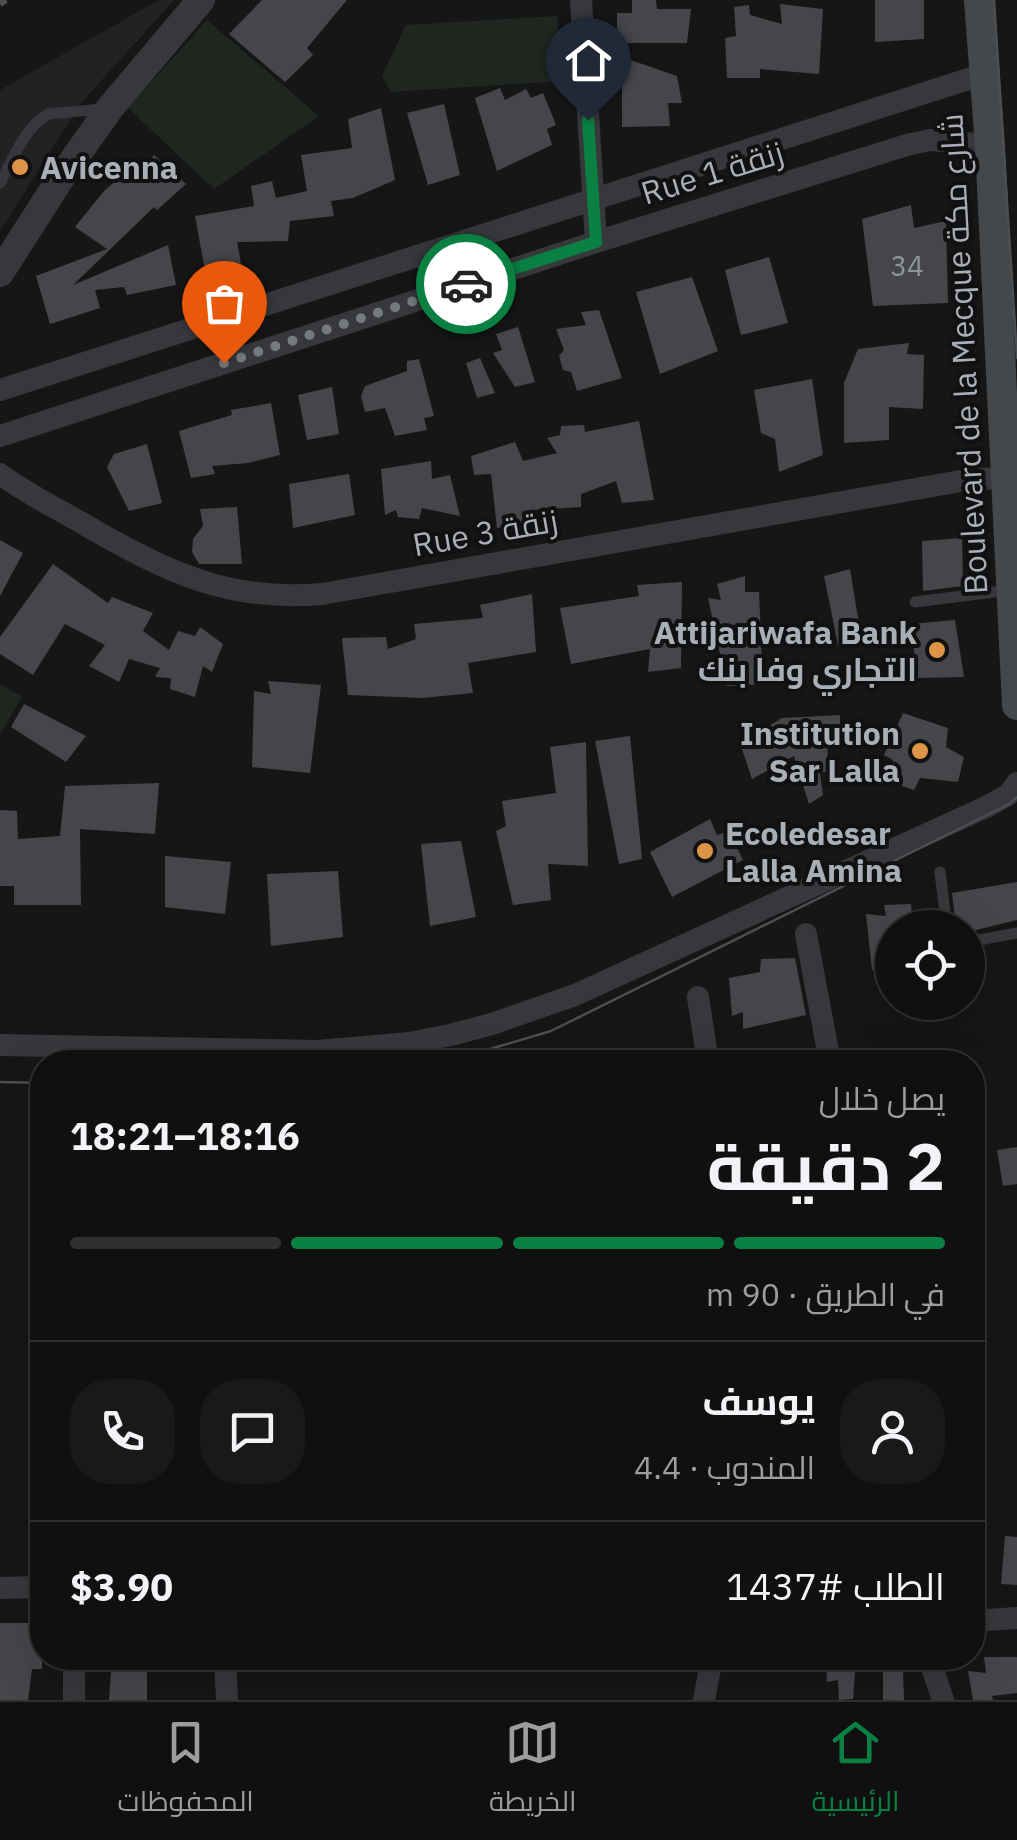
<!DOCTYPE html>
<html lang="ar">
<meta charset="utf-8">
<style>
body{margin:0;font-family:"IBM Plex Sans",Cairo,sans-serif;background:#19191a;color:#f1f3f6;direction:rtl;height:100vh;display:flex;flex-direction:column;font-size:38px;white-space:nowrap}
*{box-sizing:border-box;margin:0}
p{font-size:32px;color:#9c9d9f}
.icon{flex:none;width:55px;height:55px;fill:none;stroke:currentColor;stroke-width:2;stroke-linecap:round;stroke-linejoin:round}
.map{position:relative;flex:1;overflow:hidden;direction:ltr}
.sheet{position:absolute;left:30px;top:1050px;width:955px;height:620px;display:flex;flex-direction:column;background:#101011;border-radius:40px;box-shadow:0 10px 40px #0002,0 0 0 2px #303031;direction:rtl}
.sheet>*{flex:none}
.tools{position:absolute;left:875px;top:910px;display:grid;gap:20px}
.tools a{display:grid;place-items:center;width:110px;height:110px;border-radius:50%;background:#101011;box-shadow:0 10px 40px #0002,0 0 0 2px #303031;font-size:50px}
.pin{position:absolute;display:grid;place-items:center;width:85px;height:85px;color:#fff;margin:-102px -42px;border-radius:50% 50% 50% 0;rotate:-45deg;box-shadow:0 0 10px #0007}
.pin .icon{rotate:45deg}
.courier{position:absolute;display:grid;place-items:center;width:100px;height:100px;margin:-50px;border:8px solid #0b8043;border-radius:50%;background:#fff;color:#222;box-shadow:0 2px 12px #0007}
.headline em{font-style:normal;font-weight:700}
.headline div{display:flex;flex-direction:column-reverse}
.headline{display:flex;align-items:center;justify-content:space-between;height:170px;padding:0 40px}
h1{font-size:65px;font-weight:700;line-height:75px}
.bar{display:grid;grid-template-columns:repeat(4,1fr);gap:15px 10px;align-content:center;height:120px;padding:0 40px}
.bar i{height:12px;border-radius:8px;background:#303031}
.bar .active{background:#0b8043}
.bar p{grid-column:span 4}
.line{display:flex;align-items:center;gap:25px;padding:0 40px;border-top:2px solid #303031}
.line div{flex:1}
.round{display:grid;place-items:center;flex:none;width:105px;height:105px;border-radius:40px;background:#19191a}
.tab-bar{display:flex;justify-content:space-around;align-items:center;height:140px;border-top:2px solid #303031;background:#101011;font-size:28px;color:#9c9d9f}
.tab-bar a{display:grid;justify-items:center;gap:5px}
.tab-bar .active{color:#0b8043}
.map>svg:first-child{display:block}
.built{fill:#222224}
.green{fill:#202720}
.building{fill:#45464a}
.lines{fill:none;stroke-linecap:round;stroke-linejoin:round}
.service{stroke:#37383c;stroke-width:11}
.minor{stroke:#37383c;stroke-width:22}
.tertiary{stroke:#37383c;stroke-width:28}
.secondary{stroke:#45484b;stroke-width:30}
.tram{stroke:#4c4f52;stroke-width:2.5}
.rail{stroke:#4c4f52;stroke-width:6;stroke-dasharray:12 10;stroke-linecap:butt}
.done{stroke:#76797e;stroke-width:10;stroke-dasharray:0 18}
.route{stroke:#0b8043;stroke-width:12}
.poi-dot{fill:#de9446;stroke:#111112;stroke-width:4}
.labels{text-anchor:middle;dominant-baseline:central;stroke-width:8;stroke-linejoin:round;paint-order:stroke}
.number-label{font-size:28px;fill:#90959b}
.poi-label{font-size:32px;font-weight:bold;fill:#a9afb6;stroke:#111112;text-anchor:start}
.street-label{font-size:32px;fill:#a9afb6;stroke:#111112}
</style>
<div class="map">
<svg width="1017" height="1700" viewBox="0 0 1017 1700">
<rect width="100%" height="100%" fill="#161617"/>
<polygon class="built" points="159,0 174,0 81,103 0,231 0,90"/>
<g class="green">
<polygon points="557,16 562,81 391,92 382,76 406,25"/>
<polygon points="207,20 319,116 214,189 128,108"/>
<polygon points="0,684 22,697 0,734"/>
</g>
<g class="building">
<polygon points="262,0 347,0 307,48 313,55 285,82 229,34"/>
<polygon points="632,0 656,0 657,9 691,9 687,43 617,43 617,13 632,13"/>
<polygon points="875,0 924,0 924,39 875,42"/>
<polygon points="780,4 823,9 819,74 760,69 760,78 727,78 725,38 736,36 734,7 749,5 750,15 782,24"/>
<polygon points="622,57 677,76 682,103 668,103 670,126 622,127"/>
<polygon points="500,88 505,100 526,89 531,98 543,93 556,125 547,129 552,145 497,171 475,98"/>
<polygon points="444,104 460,175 428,185 407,113"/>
<polygon points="381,108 395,180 353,198 331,201 334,216 290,221 288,241 237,242 241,263 206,276 195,216 254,206 251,186 272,181 276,198 307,191 301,155 352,148 348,119"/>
<polygon points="154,155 186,184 157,210 154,207 73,285 168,245 176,285 127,295 124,287 95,290 100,308 50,324 36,276 107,249 75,227 104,191 136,163 142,170"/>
<polygon points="911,205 914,228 946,221 948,303 873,306 862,219"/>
<polygon points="769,257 788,323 741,335 725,270"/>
<polygon points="692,277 718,351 660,374 636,292"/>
<polygon points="599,310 622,378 577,391 571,372 563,370 559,356 564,350 556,329 586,325 581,312"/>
<polygon points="518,327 535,382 515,387 493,353 502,350 496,334"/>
<polygon points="909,343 907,354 924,355 923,409 889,407 889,440 844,443 844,383 858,349"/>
<polygon points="480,358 495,393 477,398 466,363"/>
<polygon points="419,359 434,416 424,418 427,430 395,436 385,408 365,412 361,396 365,386 407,371 407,361"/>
<polygon points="812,379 823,455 779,472 775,439 761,433 754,390"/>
<polygon points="332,387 339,434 307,440 298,395"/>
<polygon points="271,403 280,455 248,463 212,466 215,474 191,478 179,431 232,415 231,410"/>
<polygon points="639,421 654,500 622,503 616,481 581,494 581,507 533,510 536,524 497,528 491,474 474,475 471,456 515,442 523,461 557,453 547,438 560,435 561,426 584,425 585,432"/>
<polygon points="147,444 162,503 129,511 107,467 114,454"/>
<polygon points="431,461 432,479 450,475 460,516 422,508 419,519 398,517 396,510 385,515 381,469"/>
<polygon points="349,474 355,515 293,528 289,484"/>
<polygon points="237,507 242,564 199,564 192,552 193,539 203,526 200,509"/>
<polygon points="962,538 963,586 923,591 922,541"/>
<polygon points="0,540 23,553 0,596"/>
<polygon points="53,564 108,603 112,597 153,613 143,631 169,650 178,631 195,636 200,627 223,644 212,672 203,666 195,697 170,689 171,678 155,677 160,668 129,659 119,682 89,666 105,645 65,624 33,675 0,654 0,637"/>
<polygon points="850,569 862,642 838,645 824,576"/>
<polygon points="745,576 745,592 759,592 763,684 727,686 708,598 721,600 717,584"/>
<polygon points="682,582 681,668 648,672 650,649 571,664 560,608 639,596 637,585"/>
<polygon points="532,594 536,652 468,663 473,693 422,698 348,695 342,638 386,637 388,649 416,639 414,624 483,618 480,605"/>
<polygon points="955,620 964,677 918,678 910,624"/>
<polygon points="268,681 321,685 310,773 252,767 254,691 271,694"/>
<polygon points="24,704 86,736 66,762 11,727"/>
<polygon points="903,713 948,728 946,747 964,757 958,782 920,778 914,790 899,785 902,776 890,770 893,760 884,755"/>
<polygon points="840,715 840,734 828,741 827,771 820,773 823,795 809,804 794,756 752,779 740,743 782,718"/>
<polygon points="630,736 642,859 619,864 595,741"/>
<polygon points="586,742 588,866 548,864 551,900 513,905 496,831 506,826 502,801 556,793 550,747"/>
<polygon points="159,783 155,834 80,829 81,905 14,905 14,886 0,886 0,810 17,811 18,839 60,836 65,786"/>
<polygon points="710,819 717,835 729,831 743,860 672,897 650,852"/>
<polygon points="461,841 476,917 430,926 421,844"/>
<polygon points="165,856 231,862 225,914 165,907"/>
<polygon points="338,871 343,937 271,946 267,874"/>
<polygon points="1017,882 1017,920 968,932 968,928 956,928 952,893"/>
<polygon points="911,904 913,928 892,928 892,967 872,970 866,914 886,916 884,905"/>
<polygon points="795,958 806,1015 743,1029 743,1012 732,1016 729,978 760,972 761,959"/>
<polygon points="1017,1147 1017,1184 1003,1186 997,1150"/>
<polygon points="1005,1536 1017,1537 1017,1585 1001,1584"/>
<polygon points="0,1623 42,1623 42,1669 32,1669 28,1700 0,1700"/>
<polygon points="984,1657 1017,1657 1017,1693 992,1696 993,1700 973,1700 968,1671 986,1673"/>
<polygon points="112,1658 147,1658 147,1700 109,1700"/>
<polygon points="883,1659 894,1659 903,1671 904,1700 883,1700"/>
<polygon points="856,1660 853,1699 839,1700 838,1680 827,1682 826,1661"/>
</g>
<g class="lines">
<g class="service">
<path d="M 0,183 C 13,159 24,128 48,114 L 103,109"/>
<polyline points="915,602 1010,590"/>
<polyline points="940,872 947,928"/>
<polyline points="968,942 1017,933"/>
</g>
<g class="minor">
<polyline points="581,0 596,242"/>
<polyline points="0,390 984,74"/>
<polyline points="0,436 596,242 907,145 930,140 990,145"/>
<path d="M 0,474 C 27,494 58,509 87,526 C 167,572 228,602 322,594 L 972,479 L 1006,478"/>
<polyline points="806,934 830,1062"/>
<polyline points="698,997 708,1062"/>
<polyline points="0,1045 318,1051 409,1043 450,1035 492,1024 575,995 986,807 1008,795 1017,783"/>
<polyline points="0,1588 42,1587"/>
<polyline points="972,1621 1017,1618"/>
<polyline points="74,1658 74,1700"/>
<polyline points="225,1658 227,1700"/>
<polyline points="929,1658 943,1700"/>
<polyline points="704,1700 712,1658"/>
</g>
<polyline class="tertiary" points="0,273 64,173 110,108 201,0"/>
<polyline class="secondary" points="979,0 990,145 1017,705"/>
<g class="tram">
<polyline points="994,0 1017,358"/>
<polyline points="446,1062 551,1031 1009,804 1017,797"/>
<polyline points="0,1082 42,1083"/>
</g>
<polyline class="rail" points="0,4 6,0"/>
</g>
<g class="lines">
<polyline class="done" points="224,363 466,284"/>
<polyline class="route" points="466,284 596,242 588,120"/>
</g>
<g class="poi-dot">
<circle cx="20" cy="167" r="10"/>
<circle cx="937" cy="650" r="10"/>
<circle cx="920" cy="751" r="10"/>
<circle cx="705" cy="851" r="10"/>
</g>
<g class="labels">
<g class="number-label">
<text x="907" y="265">34</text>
</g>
<g class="poi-label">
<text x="40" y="167">Avicenna</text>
<text x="917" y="632" text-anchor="end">Attijariwafa Bank<tspan x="917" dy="37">التجاري وفا بنك</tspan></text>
<text x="900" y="733" text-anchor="end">Institution<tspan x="900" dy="37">Sar Lalla</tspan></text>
<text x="725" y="833">Ecoledesar<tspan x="725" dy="37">Lalla Amina</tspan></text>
</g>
<g class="street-label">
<text transform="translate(712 172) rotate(-17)">Rue 1 زنقة</text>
<text transform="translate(963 354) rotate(-93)">Boulevard de la Mecque شارع مكة</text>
<text transform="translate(485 532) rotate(-10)">Rue 3 زنقة</text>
</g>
</g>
</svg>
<div class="tools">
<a><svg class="icon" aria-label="locate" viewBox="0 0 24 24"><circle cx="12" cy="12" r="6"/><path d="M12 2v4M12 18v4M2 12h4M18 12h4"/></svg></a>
</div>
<div class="pin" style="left:224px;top:363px;background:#ea580c"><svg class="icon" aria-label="bag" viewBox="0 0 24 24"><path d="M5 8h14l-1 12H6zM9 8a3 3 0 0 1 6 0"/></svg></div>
<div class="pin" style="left:588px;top:120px;background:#1f2937"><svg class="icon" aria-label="home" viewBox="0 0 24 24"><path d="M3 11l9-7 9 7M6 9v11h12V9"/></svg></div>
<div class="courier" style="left:466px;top:284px"><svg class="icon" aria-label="car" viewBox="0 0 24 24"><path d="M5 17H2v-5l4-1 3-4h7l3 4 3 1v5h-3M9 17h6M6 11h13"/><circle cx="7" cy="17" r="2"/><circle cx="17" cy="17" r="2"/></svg></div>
<section class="sheet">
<div class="headline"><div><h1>2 دقيقة</h1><p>يصل خلال</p></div><em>18:16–18:21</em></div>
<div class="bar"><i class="active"></i><i class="active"></i><i class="active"></i><i></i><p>في الطريق · 90 m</p></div>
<div class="line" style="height:180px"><a class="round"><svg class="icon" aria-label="person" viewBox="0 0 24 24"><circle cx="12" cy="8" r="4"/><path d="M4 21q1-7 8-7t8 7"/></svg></a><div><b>يوسف</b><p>المندوب · 4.4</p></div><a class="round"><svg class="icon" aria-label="chat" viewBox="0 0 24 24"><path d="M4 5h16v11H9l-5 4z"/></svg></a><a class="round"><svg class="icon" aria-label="phone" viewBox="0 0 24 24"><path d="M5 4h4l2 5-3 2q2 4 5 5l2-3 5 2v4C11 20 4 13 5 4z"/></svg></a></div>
<div class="line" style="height:130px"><div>الطلب #1437</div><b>$3.90</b></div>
</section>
</div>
<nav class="tab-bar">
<a class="active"><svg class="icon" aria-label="home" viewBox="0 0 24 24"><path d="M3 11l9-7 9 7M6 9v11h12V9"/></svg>الرئيسية</a>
<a><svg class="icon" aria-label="map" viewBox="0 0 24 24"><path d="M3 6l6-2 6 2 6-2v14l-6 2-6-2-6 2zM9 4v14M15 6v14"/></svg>الخريطة</a>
<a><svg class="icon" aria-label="saved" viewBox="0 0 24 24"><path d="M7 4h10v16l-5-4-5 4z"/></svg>المحفوظات</a>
</nav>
